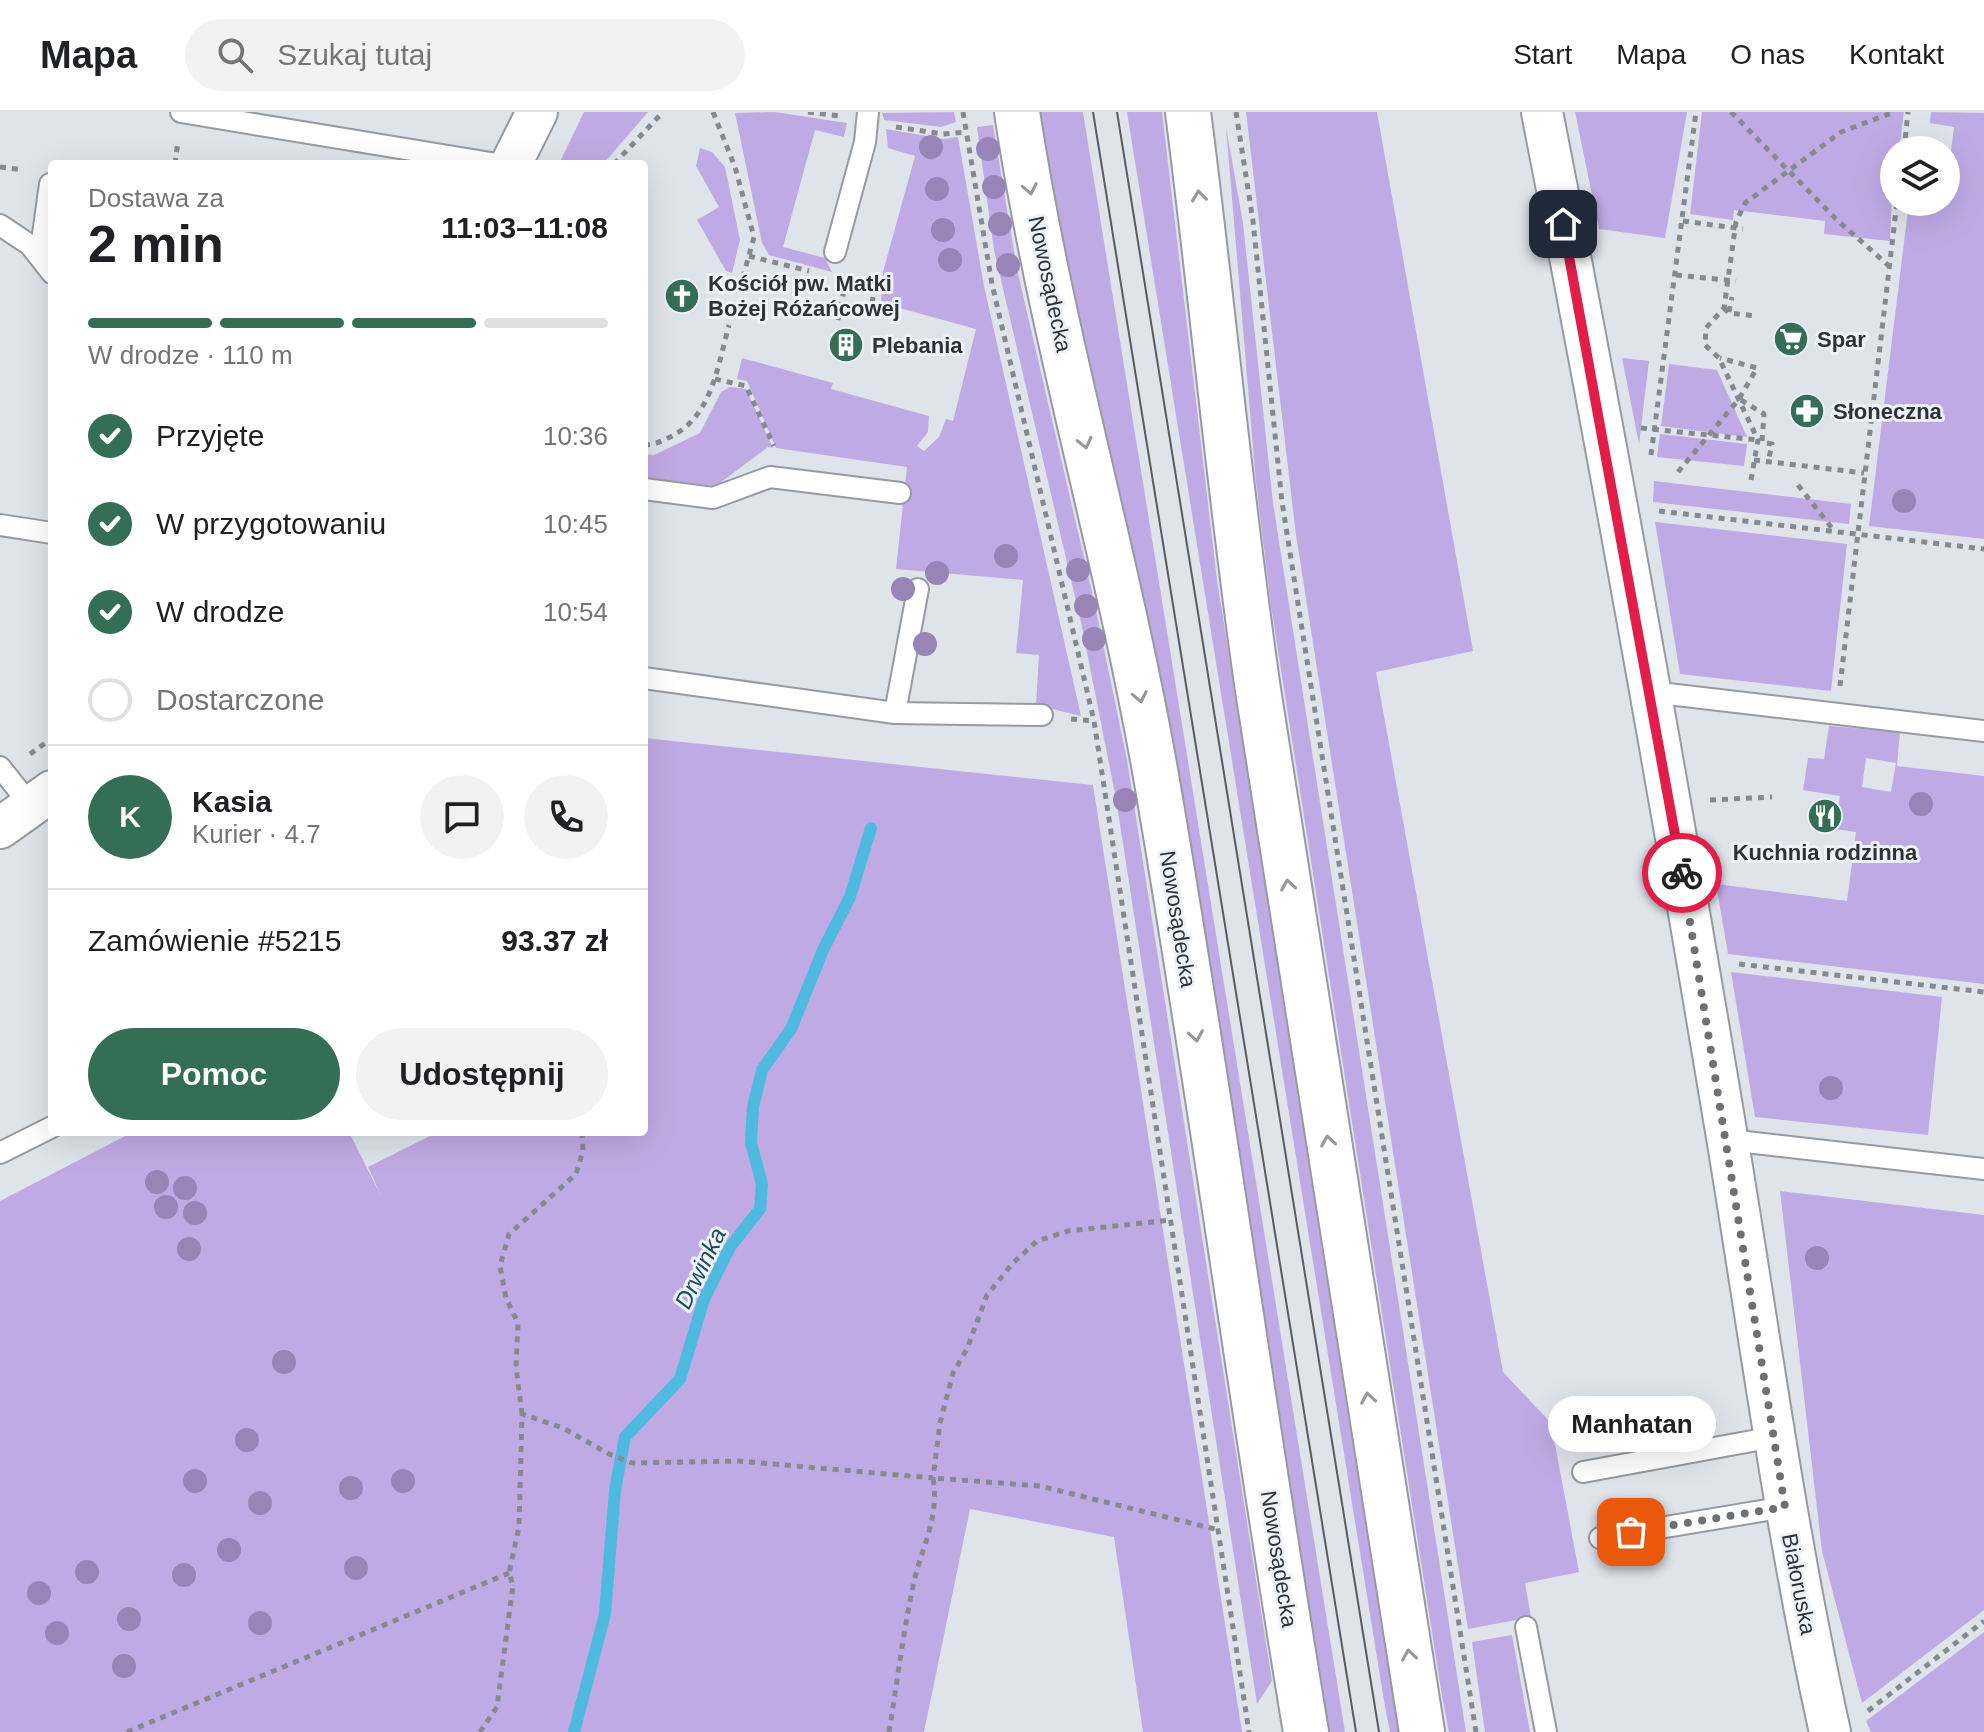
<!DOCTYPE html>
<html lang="pl">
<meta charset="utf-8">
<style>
body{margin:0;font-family:Arial,sans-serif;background:#f2f2f2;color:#202124;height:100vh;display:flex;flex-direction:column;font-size:30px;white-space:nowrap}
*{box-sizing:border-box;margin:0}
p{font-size:26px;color:#757577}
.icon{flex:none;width:44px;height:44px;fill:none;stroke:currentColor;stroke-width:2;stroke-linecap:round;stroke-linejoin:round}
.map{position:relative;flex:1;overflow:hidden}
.side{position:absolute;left:48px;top:48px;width:600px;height:976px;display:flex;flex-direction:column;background:#fff;border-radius:8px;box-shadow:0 8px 32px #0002}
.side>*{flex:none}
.fabs{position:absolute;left:1880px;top:24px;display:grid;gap:16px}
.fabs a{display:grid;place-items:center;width:80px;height:80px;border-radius:50%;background:#fff;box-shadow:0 8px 32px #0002;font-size:40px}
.pin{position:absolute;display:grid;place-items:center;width:68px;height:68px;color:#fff;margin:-34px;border-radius:16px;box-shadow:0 4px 12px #0006}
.courier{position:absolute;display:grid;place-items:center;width:80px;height:80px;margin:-40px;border:6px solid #e11d48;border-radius:50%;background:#fff;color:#222;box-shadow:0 2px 10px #0007}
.bubble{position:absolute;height:56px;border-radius:28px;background:#fff;box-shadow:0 8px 32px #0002;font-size:26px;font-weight:700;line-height:56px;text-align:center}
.summary em{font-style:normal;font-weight:700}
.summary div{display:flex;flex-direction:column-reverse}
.summary{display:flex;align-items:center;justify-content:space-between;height:136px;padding:0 40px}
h1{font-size:52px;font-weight:700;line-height:60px}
.bar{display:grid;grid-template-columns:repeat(4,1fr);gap:12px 8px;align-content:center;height:96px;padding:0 40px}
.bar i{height:10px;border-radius:6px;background:#e0e0e0}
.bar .selected{background:#346e57}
.bar p{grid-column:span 4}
.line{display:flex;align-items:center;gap:20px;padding:0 40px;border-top:2px solid #e0e0e0}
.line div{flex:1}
.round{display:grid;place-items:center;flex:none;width:84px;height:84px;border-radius:42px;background:#f2f2f2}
ol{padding:0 40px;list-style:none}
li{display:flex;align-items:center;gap:24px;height:88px}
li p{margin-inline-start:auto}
li .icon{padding:8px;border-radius:50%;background:#346e57;color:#fff;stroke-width:4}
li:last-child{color:#757577}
li i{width:44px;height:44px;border:4px solid #e0e0e0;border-radius:50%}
.button{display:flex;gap:16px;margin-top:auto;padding:16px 40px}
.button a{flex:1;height:92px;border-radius:48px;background:#346e57;color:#fff;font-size:32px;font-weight:700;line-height:92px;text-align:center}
.button a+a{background:#f2f2f2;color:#202124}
header{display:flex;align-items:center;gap:48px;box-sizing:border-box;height:112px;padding:0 40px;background:#fff;border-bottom:2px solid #e0e0e0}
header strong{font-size:38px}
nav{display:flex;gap:44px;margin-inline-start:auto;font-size:28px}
.search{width:560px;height:72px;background:#f2f2f2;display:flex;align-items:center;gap:20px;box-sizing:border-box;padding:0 28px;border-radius:44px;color:#757577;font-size:30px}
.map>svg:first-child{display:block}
.green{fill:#c0aae5;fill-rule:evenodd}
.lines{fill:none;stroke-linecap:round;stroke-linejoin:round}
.stream{stroke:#4ebadf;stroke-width:12}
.service-casing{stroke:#969aa1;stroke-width:24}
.minor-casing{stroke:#969aa1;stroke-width:44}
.secondary-casing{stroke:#969aa1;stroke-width:48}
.path{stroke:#868a8f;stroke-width:5;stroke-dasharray:6 6;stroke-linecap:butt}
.service{stroke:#fff;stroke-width:20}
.minor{stroke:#fff;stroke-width:40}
.secondary{stroke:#fff;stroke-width:44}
.tram{stroke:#595c60;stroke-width:2}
.tree{fill:#9884b7}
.oneway{stroke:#98989a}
.done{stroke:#6d7075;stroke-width:8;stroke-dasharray:0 14.4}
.route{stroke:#e11d48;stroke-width:10}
.labels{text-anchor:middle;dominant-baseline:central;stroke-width:6;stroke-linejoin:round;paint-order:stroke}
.poi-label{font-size:22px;font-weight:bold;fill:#303235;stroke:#edf1f9;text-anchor:start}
.street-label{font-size:22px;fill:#303235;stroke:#edf1f9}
.water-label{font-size:24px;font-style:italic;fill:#204e5e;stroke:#edf1f9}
</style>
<header>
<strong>Mapa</strong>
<div class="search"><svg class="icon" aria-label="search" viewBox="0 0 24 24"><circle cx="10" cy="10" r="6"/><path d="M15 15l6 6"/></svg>Szukaj tutaj</div>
<nav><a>Start</a><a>Mapa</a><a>O nas</a><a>Kontakt</a></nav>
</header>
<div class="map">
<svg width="1984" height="1620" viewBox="0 0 1984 1620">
<rect width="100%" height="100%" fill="#dfe4eb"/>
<g class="green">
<polygon points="584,0 648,0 603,52 559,52"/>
<polygon points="775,0 847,11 844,25 815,18 783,135 825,146 832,160 769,143 762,131 735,1"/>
<polygon points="954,0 956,10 941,15 884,8 882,1"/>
<polygon points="1039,0 1083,0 1345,1620 1329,1620 1168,604 1066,157"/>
<polygon points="1127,0 1162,0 1217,468 1401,1620 1390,1620 1385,1595"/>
<polygon points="1246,0 1377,0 1473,539 1376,560 1503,1260 1551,1311 1579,1460 1525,1471 1531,1505 1468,1517 1296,423"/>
<polygon points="1575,0 1687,0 1665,126 1599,117"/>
<polygon points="1702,0 1904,0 1899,38 1894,38 1890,129 1824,122 1825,109 1734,98 1733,108 1690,102"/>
<polygon points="1931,0 1984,1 1984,427 1869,414 1909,90 1946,90 1946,47 1950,47 1954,15 1930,11"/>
<polygon points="993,13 1017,157 1095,493 1127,648 1272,1569 1257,1592 1116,687 1082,515 994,138 977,15"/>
<polygon points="1226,15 1243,111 1273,391 1466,1620 1449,1620 1442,1584 1271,494 1256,371"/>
<polygon points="886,17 944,27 958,25 984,174 1081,604 1036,593 1039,543 1016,541 1023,468 896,457 907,355 776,336 747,269 737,267 742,246 833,271 831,277 929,304 928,320 917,334 924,339 939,325 946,307 953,309 976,217 881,191 883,160 915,44 888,36"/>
<polygon points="700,36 712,40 725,55 740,128 732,161 726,159 697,108 719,95 696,54"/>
<polygon points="1622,246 1649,249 1639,332"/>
<polygon points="1669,252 1717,258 1747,325 1661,314"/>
<polygon points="730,275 746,277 773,336 768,335 716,374 644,367 644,342 654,343 700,321 721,280"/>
<polygon points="1660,322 1747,332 1744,354 1657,345"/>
<polygon points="1654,369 1851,392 1849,412 1653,390"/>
<polygon points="1655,410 1847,432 1831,579 1680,562"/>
<path d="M 1829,614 L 1900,620 L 1897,654 L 1984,664 L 1984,872 L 1728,842 L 1716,772 L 1847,789 L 1856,720 L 1835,717 L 1840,684 L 1803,678 L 1808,646 L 1824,647 ZM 1866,646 L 1896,651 L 1891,680 L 1862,675 Z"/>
<polygon points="644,626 1093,673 1242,1620 1143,1620 1114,1425 970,1397 924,1620 0,1620 0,1089 133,1020 349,1020 382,1086 368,1055 438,1020 644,1020"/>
<polygon points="1731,860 1942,885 1928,1023 1755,1005"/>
<polygon points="1780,1079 1984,1103 1984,1498 1862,1591 1822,1439"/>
<polygon points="1984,1520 1984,1620 1871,1620 1866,1609"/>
<polygon points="1512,1523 1530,1620 1485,1620 1472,1530"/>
</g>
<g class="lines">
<polyline class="stream" points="574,1620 605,1502 615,1378 625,1325 680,1267 704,1187 730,1135 760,1097 762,1072 751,1031 753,995 762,958 791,917 823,838 850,785 871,716"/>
<g class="service-casing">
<g id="service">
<polyline points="181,0 497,52"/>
<polyline points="0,113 30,133 52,161"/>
<polyline points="835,140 865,30 868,0"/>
<polyline points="40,144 50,72"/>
<polyline points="644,377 713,386 770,365 900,381"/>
<polyline points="0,413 52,421"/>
<polyline points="644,566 895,601 918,477"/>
<polyline points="1651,580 1984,619"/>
<polyline points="895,601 1042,603"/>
<polyline points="0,655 31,694"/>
<polyline points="1728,1028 1984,1057"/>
<polyline points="0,1041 52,1015"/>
<polyline points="1583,1360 1774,1325"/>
<polyline points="1600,1426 1785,1395"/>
<polyline points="1526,1515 1546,1620"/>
</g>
</g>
<g class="minor-casing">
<g id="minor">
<path d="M 1542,0 C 1609,341 1670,683 1727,1025 C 1760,1224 1786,1423 1830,1620"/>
<polyline points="511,52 537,0"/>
<polyline points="0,716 52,679"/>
</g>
</g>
<g class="secondary-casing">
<g id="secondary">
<path d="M 1017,0 C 1051,224 1117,441 1156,664 C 1211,982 1253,1302 1306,1620"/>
<path d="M 1188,0 C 1213,193 1230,386 1258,578 L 1422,1620"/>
</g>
</g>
<g class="path">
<polyline points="713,0 735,55 754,125 743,165"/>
<polyline points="808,0 839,4"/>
<polyline points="963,0 992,172 1094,609 1249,1620"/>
<polyline points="1236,0 1253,109 1282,390 1476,1620"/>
<polyline points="1731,0 1836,107 1889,154"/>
<polyline points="896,15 943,22 966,20"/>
<polyline points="1904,38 1908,0"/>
<polyline points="175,52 178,29"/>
<polyline points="614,52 663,0"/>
<polyline points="0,55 23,58"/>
<polyline points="1683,109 1743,117"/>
<polyline points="749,144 809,159"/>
<polyline points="1676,163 1736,169"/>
<polyline points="848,169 874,176 871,200"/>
<polyline points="1724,196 1729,201 1757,204"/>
<polyline points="1729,200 1732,185"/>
<polyline points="838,208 846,168"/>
<polyline points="715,267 746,274 774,334"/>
<polyline points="1741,288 1764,302 1762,330 1772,332 1768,350"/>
<polyline points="1641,316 1758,328"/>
<path d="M 644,333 C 653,333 660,330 668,326 C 712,306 717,256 729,213"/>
<polyline points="1651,343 1696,0"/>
<polyline points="1754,348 1864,361"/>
<polyline points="1678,360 1739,287 1757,256 1720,246"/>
<polyline points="1751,368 1758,328 1719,246 1705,233 1706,216 1724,196 1736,110 1745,91 1841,20 1894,0"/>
<polyline points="1798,373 1835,420"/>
<polyline points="1659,399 1984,437"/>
<polyline points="1840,574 1897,90"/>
<polyline points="1071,607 1094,609"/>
<polyline points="30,642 52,626"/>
<polyline points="1710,688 1772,685"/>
<polyline points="1739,852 1984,880"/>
<polyline points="522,1302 516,1255 518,1211 506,1186 500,1154 509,1122 576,1062 583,1039 582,1020"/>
<polyline points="1868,1599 1984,1509"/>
<polyline points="127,1620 509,1461"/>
<polyline points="480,1620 497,1595 513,1473 509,1461 519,1415 522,1302 563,1316 609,1342 632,1351 738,1349 933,1366 940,1311 953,1261 967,1237 987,1183 1013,1151 1037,1129 1068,1119 1171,1108"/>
<path d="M 889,1620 C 897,1571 903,1522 913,1474 C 921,1436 940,1406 933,1366 L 1040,1374 L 1219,1418"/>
</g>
<use href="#service" class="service"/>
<use href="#minor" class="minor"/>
<use href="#secondary" class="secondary"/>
<g class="tram">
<polyline points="1093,0 1356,1620"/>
<polyline points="1117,0 1379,1620"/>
</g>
</g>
<g class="tree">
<circle cx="931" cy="35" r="12"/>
<circle cx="988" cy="37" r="12"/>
<circle cx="994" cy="75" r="12"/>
<circle cx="937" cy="77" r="12"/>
<circle cx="1000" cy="112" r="12"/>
<circle cx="943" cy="118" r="12"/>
<circle cx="950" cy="148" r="12"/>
<circle cx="1008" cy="153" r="12"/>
<circle cx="1904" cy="389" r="12"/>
<circle cx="1006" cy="444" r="12"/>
<circle cx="1078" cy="458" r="12"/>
<circle cx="937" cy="461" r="12"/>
<circle cx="903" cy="477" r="12"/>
<circle cx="1086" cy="494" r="12"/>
<circle cx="1094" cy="527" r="12"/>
<circle cx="925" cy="532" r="12"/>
<circle cx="1125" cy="688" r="12"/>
<circle cx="1921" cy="692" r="12"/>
<circle cx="1831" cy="976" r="12"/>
<circle cx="157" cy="1070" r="12"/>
<circle cx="185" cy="1076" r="12"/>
<circle cx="166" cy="1095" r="12"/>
<circle cx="195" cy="1101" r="12"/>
<circle cx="189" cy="1137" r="12"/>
<circle cx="1817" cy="1146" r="12"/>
<circle cx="284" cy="1250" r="12"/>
<circle cx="247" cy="1328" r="12"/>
<circle cx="195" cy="1369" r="12"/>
<circle cx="403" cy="1369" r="12"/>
<circle cx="351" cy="1376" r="12"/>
<circle cx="260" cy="1391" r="12"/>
<circle cx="229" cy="1438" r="12"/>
<circle cx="356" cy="1456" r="12"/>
<circle cx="87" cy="1460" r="12"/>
<circle cx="184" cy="1463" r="12"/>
<circle cx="39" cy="1481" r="12"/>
<circle cx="129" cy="1507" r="12"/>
<circle cx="260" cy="1511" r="12"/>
<circle cx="57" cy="1521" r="12"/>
<circle cx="124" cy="1554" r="12"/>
</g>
<defs><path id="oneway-chevron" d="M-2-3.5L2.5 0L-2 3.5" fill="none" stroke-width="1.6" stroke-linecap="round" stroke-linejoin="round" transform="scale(2)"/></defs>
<g class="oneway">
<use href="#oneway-chevron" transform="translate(1030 77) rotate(79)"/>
<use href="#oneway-chevron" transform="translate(1199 84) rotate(-97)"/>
<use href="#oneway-chevron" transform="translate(1085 331) rotate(77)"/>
<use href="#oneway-chevron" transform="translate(1140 585) rotate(79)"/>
<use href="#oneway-chevron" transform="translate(1288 773) rotate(-99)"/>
<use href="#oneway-chevron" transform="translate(1196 924) rotate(81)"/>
<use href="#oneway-chevron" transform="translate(1328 1029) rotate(-99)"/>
<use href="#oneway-chevron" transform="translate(1368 1286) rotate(-99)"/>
<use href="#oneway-chevron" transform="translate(1409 1543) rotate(-99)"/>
</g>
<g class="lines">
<polyline class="done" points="1631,1420 1785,1395 1682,761"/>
<polyline class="route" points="1563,112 1682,761"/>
</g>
<defs>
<g id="church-disc" transform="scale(1.8)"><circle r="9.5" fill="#346e57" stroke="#edf1f9"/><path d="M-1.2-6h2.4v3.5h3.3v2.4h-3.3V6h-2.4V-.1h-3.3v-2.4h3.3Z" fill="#fff"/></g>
<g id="supermarket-disc" transform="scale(1.8)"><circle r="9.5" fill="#346e57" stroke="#edf1f9"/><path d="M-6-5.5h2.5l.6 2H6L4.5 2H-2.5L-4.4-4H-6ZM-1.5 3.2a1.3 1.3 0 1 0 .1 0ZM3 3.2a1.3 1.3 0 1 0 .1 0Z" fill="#fff"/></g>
<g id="building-disc" transform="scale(1.8)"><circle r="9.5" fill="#346e57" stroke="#edf1f9"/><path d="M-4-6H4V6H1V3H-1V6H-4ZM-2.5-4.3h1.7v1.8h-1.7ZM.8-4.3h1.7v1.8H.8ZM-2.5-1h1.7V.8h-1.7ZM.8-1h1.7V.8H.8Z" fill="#fff"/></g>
<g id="pharmacy-disc" transform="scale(1.8)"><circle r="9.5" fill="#346e57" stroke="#edf1f9"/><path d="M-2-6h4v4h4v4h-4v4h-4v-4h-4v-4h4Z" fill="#fff"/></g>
<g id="restaurant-disc" transform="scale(1.8)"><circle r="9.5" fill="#346e57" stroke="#edf1f9"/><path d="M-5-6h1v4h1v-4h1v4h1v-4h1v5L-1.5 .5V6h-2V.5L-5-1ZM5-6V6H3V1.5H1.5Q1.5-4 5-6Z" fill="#fff"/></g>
</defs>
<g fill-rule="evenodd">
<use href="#church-disc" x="682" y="184"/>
<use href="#supermarket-disc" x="1791" y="227"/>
<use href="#building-disc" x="846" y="233"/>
<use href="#pharmacy-disc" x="1807" y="299"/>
<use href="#restaurant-disc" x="1825" y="704"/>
</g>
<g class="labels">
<g class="poi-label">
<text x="708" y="171">Kościół pw. Matki<tspan x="708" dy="25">Bożej Różańcowej</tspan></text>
<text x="1817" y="227">Spar</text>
<text x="872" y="233">Plebania</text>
<text x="1833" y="299">Słoneczna</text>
<text x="1825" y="740" text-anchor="middle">Kuchnia rodzinna</text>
</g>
<g class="street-label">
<text transform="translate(1050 172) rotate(78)">Nowosądecka</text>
<text transform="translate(1178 807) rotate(81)">Nowosądecka</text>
<text transform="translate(1279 1447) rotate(81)">Nowosądecka</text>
<text transform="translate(1799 1472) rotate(79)">Białoruska</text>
</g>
<g class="water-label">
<text transform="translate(700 1156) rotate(-64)">Drwinka</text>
</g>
</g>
</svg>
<div class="fabs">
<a><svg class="icon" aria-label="layers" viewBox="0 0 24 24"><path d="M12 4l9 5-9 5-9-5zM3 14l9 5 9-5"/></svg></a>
</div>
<div class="pin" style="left:1631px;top:1420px;background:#ea580c"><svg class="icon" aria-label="bag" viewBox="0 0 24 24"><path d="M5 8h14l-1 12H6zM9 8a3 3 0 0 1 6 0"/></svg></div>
<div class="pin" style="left:1563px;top:112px;background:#1f2937"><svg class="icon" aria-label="home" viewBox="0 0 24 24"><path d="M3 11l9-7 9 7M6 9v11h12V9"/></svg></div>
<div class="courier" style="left:1682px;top:761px"><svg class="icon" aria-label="bike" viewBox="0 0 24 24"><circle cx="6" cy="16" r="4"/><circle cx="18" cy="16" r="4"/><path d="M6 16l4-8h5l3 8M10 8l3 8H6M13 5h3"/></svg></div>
<div class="bubble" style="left:1548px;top:1284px;width:168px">Manhatan</div>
<section class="side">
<div class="summary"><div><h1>2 min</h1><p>Dostawa za</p></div><em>11:03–11:08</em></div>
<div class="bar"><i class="selected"></i><i class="selected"></i><i class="selected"></i><i></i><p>W drodze · 110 m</p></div>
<ol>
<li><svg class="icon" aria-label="check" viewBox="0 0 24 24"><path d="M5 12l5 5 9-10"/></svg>Przyjęte<p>10:36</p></li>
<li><svg class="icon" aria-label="check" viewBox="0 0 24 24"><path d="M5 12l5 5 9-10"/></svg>W przygotowaniu<p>10:45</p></li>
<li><svg class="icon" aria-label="check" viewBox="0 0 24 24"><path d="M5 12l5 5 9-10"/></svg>W drodze<p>10:54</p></li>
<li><i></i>Dostarczone</li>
</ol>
<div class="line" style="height:144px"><b class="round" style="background:#346e57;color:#fff">K</b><div><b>Kasia</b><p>Kurier · 4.7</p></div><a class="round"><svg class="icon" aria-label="chat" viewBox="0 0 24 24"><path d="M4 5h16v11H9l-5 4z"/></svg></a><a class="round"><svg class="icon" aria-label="phone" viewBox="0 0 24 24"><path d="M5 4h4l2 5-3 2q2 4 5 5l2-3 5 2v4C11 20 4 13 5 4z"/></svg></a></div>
<div class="line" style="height:104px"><div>Zamówienie #5215</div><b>93.37 zł</b></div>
<div class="button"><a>Pomoc</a><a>Udostępnij</a></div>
</section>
</div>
